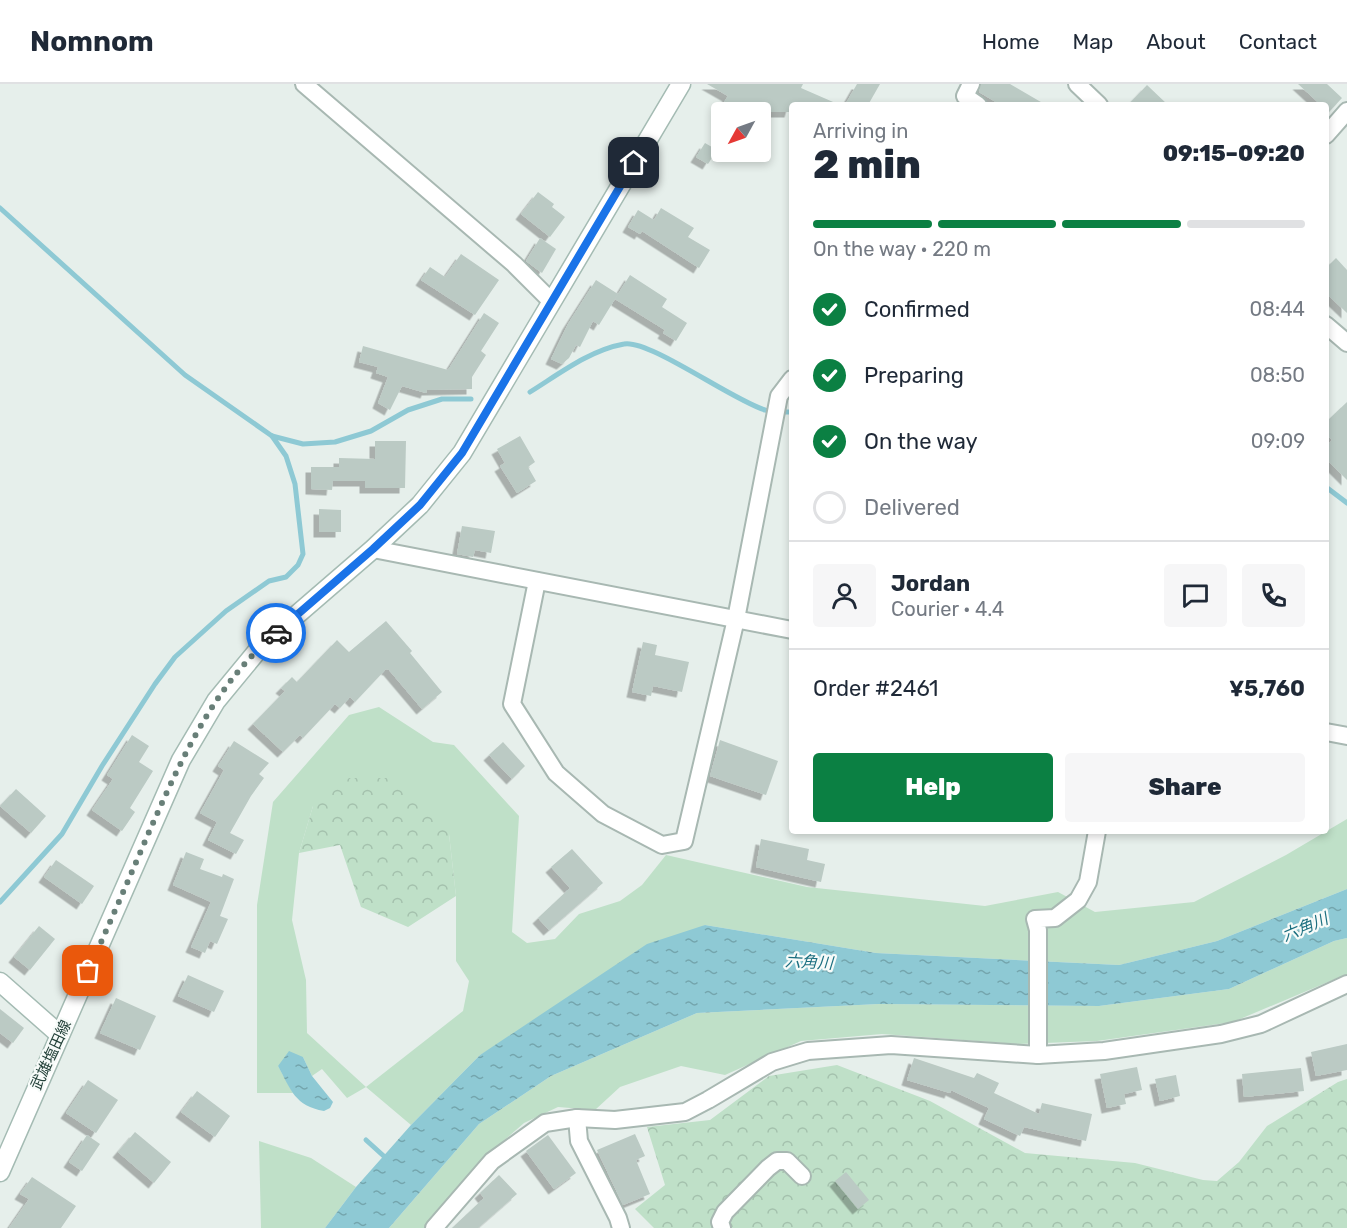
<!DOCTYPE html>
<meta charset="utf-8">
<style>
body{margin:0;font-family:Rubik,"Noto Sans JP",sans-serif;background:#f6f6f7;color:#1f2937;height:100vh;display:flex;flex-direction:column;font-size:22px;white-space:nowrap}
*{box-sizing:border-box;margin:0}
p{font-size:20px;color:#747a83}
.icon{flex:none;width:33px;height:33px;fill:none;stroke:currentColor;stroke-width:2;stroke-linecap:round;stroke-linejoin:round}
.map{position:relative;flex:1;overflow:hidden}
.drawer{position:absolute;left:789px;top:18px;width:540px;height:732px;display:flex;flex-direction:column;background:#fff;border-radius:6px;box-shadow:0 3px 9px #0003}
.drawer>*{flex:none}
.needle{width:39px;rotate:230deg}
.buttons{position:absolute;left:711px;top:18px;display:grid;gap:12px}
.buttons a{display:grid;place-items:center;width:60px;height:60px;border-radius:6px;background:#fff;box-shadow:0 3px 9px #0003;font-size:30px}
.pin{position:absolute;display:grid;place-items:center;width:51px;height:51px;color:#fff;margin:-26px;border-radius:12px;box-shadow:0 3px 9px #0006}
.courier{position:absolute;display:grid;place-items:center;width:60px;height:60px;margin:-30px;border:4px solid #1a73e8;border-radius:50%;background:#fff;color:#222;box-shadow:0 2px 8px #0007}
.summary em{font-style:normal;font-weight:800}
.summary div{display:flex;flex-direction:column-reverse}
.summary{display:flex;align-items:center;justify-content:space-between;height:102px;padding:0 24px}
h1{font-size:39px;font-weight:800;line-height:45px}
.bar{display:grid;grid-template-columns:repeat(4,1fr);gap:9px 6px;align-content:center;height:72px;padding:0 24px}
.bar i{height:8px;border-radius:4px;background:#e0e1e3}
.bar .selected{background:#0b8043}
.bar p{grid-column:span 4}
.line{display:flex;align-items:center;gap:15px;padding:0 24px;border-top:2px solid #e0e1e3}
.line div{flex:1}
.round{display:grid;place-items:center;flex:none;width:63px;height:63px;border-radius:6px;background:#f6f6f7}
ol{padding:0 24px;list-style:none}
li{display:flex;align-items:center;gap:18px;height:66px}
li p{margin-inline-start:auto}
li .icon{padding:6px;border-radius:50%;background:#0b8043;color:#fff;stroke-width:4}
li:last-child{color:#747a83}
li i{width:33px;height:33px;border:3px solid #e0e1e3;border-radius:50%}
.primary-button{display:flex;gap:12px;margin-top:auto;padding:12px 24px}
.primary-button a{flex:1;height:69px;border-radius:6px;background:#0b8043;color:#fff;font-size:24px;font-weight:800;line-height:69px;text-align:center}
.primary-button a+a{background:#f6f6f7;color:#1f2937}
header{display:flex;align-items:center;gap:36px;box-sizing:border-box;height:84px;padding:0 30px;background:#fff;border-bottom:2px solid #e0e1e3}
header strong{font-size:28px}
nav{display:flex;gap:33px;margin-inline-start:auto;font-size:21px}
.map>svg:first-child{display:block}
.green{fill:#bfe0c8;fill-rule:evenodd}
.forest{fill:url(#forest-crowns)}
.water{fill:url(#water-ripples)}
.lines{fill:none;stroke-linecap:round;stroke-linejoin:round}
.stream{stroke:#8ec9d4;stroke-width:5}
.building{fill:#bbcac4;filter:url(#shadow)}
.street-casing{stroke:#a8b8b2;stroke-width:20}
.secondary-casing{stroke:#a4bbb3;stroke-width:21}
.street{stroke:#fff;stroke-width:16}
.secondary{stroke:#fff;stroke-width:18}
.done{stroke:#687f78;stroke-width:6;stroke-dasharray:0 10.8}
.route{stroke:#1a73e8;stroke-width:8}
.labels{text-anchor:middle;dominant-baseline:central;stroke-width:4.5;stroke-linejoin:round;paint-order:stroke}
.street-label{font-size:15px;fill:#24423a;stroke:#f7fbf9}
.water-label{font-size:16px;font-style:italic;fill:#1c6f80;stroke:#f7fbf9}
</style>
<header>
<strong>Nomnom</strong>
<nav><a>Home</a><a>Map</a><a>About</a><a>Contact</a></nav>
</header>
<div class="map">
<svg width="1347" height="1144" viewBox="0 0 1347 1144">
<defs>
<pattern id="forest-crowns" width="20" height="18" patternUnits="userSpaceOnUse" patternTransform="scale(1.5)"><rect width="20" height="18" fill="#bfe0c8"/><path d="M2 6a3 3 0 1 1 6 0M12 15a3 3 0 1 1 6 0" fill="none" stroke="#a4c1ad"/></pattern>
<pattern id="water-ripples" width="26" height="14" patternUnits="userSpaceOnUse" patternTransform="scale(1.5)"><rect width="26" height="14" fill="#8ec9d4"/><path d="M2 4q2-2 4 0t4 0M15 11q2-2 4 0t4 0" fill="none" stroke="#74a5ad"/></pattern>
<filter id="shadow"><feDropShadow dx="-5.5" dy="5.5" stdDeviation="0" flood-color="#0004"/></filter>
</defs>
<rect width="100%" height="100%" fill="#e6efeb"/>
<g class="green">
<path d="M 379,623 L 433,658 L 454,661 L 519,732 L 512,848 L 527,859 L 555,855 L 579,830 L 620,817 L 642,801 L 666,771 L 807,803 L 985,822 L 1058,808 L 1095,828 L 1194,818 L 1286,771 L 1347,735 L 1347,805 L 1217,857 L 1119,881 L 876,869 L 705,841 L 480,971 L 411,1041 L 366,1003 L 347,1014 L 322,985 L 312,992 L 303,973 L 278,982 L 293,1009 L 257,1009 L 257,821 L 273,718 L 349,631 ZM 313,722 L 449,750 L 456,812 L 456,877 L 469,897 L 463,927 L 366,1003 L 307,949 L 306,896 L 292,836 L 299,769 Z"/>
<polygon points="1347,854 1347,890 1233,938 1097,957 1018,960 882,950 801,957 725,991 681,982 620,1003 595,1026 558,1023 524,1039 485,1073 426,1144 389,1144 479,1040 551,992 697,929 879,920 1099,922 1229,905 1334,857"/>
<polygon points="259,1057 311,1074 356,1103 325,1144 261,1144"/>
</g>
<g class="forest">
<polygon points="349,694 392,694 427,717 449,750 456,812 408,843 361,823 340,761 299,769 313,722"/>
<polygon points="837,981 930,1017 1025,1069 1135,1079 1203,1096 1217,1097 1239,1078 1267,1042 1338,998 1347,995 1347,1144 654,1144 635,1125 665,1101 647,1043 710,1036 769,992"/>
</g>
<g class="water">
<polygon points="1347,805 1347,854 1334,857 1229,905 1099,922 879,920 697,929 551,992 479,1040 389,1144 325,1144 356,1103 411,1041 480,971 647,860 705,841 876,869 1119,881 1217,857"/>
<path d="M 289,967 L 303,973 L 312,992 L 333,1018 L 330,1024 L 324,1027 C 295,1022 291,1006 278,982 Z"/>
</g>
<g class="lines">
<g class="stream">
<polyline points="0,124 185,291 272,352 303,360 335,358 371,347 408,326 442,315 471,315"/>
<path d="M 530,308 C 559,290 590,266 624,260 C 649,255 732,316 765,326 C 773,329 783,328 792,328"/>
<polyline points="1326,403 1347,419"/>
<polyline points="0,818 62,750 102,682 155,600 175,573 226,527 269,497 286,493 298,481 303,470 295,400 286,372 272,352"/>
<polyline points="366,1056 387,1075"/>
</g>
</g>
<g class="building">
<polygon points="707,0 803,0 801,4 840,21 792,21 790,28 771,28 760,48 760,28 718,28 728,12"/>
<polygon points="857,0 880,0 868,21 845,21"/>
<polygon points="981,0 1010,0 1046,21 1001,21 979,8"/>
<polygon points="1298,0 1327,0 1342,14 1329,28 1326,25 1326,21 1321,21"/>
<polygon points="1147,1 1168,21 1128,21"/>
<polygon points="705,59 717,66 708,80 696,73"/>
<polygon points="538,108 554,120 552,123 565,133 550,153 521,130"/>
<polygon points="661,124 694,144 688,153 710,166 699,184 642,147 640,150 628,143 638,126 654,136"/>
<polygon points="540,154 556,165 542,189 526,177"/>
<polygon points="461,170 499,196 475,231 421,196 430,183 445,193"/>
<polygon points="1336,174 1347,186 1347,229 1326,209 1326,184"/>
<polygon points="630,191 667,215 662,223 687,239 676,257 663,249 665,246 615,215"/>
<polygon points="596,196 618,210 599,241 593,237 580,263 576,261 569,274 562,280 551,275 568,240"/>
<polygon points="484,229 499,239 481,267 486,271 472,293 472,305 427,306 426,309 402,302 390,326 378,319 388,293 376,289 378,283 359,278 363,262 448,286"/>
<polygon points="1347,318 1347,396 1326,375 1326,363 1332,356 1326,350 1326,338"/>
<polygon points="520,352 535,378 528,383 536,397 517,409 500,382 505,379 497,365"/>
<polygon points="375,357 406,357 405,404 365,404 365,397 333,397 332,406 311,405 311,383 339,383 339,374 375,375"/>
<polygon points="319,425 341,426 341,448 319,448"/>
<polygon points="462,442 495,447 491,469 475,466 473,473 457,470"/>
<polygon points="386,537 412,567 410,569 442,608 422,625 389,586 386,585 355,618 350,613 340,624 335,620 303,654 300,651 283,668 253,640 285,607 281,604 292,593 297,598 337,556 349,568"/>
<polygon points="643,558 657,561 655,571 689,578 682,608 653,602 651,612 632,608"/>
<polygon points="132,651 149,662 139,678 153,687 130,724 135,728 122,747 92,726 113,695 107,691"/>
<polygon points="720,656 778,677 766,711 710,692"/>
<polygon points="234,657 269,679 259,690 264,694 251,712 230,749 244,756 236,770 208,756 217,738 200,729 224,686 218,682"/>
<polygon points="503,658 525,682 512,695 489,671"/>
<polygon points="16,705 46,732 31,749 0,722"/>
<polygon points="761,755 809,765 807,776 825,780 821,798 756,783"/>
<polygon points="572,765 603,799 549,846 538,834 570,804 551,783"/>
<polygon points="186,768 204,775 200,785 222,793 223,790 234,795 220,832 228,835 217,860 210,857 205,869 191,863 211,818 173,801"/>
<polygon points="56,776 94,802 82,820 44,793"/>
<polygon points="39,842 55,855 30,886 14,873"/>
<polygon points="188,891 224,907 214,928 178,912"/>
<polygon points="116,914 156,932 140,966 100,949"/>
<polygon points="0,925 24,944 13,959 0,949"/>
<polygon points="1347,960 1347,986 1316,992 1311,968"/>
<polygon points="914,974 974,994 977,989 999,999 994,1009 1039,1030 1042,1019 1092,1030 1086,1057 1024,1043 1020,1052 984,1035 989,1024 951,1006 950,1009 907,996"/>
<polygon points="1137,983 1142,1006 1124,1010 1126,1020 1107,1024 1100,990"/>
<polygon points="1301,984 1304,1007 1244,1013 1242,990"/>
<polygon points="1176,991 1180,1012 1160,1017 1155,995"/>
<polygon points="88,996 118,1016 96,1049 66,1029"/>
<polygon points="197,1007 230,1032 215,1053 181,1028"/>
<polygon points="135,1048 171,1078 154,1099 118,1068"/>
<polygon points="635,1050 645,1072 636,1076 650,1110 623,1121 597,1066"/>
<polygon points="87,1051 100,1060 82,1087 69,1078"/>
<polygon points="548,1051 576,1089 554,1105 526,1067"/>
<polygon points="846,1088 869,1116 858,1125 835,1097"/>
<polygon points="499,1091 517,1110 478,1144 452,1144 484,1114 480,1109"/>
<polygon points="32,1093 76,1122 61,1144 9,1144 29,1115 20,1110"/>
</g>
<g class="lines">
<g class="street-casing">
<g id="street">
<polyline points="304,0 514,180 551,217"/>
<polyline points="971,0 965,12 978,21"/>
<polyline points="1077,0 1099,21"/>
<polyline points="1326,51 1347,27"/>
<polyline points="1326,241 1347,259"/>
<polyline points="373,465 792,546"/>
<polyline points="537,497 512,620 556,689 603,730 662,761 684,757 736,535 779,312 792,295"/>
<polyline points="1326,648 1347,652"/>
<polyline points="1038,971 1038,846 1035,835 1055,834 1078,816 1088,798 1097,747"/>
<polyline points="577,1034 579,1057 618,1134 621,1144"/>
<polyline points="434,1144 492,1077 545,1039 577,1034 615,1036 685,1028 708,1016 772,978 808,967 891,961 1038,971 1104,967 1221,950 1261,940 1347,900"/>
<polyline points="722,1144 720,1138 725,1128 768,1084 777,1077 787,1077 802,1092"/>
</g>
</g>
<g class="secondary-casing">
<g id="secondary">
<polyline points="0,898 60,951"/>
<polyline points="0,1088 181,676 216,617 263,560 373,465 420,421 462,369 681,0"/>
</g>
</g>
<use href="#street" class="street"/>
<use href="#secondary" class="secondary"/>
</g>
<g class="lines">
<path class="done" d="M 88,887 C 109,841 129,795 149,748 C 181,676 214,601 276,549"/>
<polyline class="route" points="276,549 373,465 420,421 462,369 634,79"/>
</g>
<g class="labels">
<g class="street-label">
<text transform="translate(51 971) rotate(-65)">武雄塩田線</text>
</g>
<g class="water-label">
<text transform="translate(1305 843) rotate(-23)">六角川</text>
<text transform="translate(809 878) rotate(3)">六角川</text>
</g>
</g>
</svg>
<div class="buttons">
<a><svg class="needle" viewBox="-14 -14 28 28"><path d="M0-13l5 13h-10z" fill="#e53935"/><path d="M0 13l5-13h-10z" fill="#747a83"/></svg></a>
</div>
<div class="pin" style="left:88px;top:887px;background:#ea580c"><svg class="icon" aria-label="bag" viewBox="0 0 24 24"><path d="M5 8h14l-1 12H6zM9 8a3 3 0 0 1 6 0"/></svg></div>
<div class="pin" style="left:634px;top:79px;background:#1f2937"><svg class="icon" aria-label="home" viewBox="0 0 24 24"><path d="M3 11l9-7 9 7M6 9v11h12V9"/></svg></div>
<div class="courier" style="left:276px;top:549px"><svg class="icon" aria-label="car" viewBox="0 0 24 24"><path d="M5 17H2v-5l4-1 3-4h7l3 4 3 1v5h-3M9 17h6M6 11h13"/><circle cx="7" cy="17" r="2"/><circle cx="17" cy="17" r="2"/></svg></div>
<section class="drawer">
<div class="summary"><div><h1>2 min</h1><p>Arriving in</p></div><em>09:15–09:20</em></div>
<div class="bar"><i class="selected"></i><i class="selected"></i><i class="selected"></i><i></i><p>On the way · 220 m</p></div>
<ol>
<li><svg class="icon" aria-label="check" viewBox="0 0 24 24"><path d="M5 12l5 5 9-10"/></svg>Confirmed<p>08:44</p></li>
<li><svg class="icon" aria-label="check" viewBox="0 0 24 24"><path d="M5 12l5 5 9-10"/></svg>Preparing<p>08:50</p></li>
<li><svg class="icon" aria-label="check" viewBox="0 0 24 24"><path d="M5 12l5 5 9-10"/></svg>On the way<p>09:09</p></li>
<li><i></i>Delivered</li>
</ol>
<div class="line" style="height:108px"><a class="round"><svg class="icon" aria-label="person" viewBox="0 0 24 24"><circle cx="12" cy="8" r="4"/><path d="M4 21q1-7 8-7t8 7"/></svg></a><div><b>Jordan</b><p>Courier · 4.4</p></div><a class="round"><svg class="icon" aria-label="chat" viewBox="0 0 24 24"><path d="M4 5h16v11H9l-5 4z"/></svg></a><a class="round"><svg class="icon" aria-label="phone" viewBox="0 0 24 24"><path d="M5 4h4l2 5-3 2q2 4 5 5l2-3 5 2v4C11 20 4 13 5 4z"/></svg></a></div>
<div class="line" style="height:78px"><div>Order #2461</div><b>¥5,760</b></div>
<div class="primary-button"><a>Help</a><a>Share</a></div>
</section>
</div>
